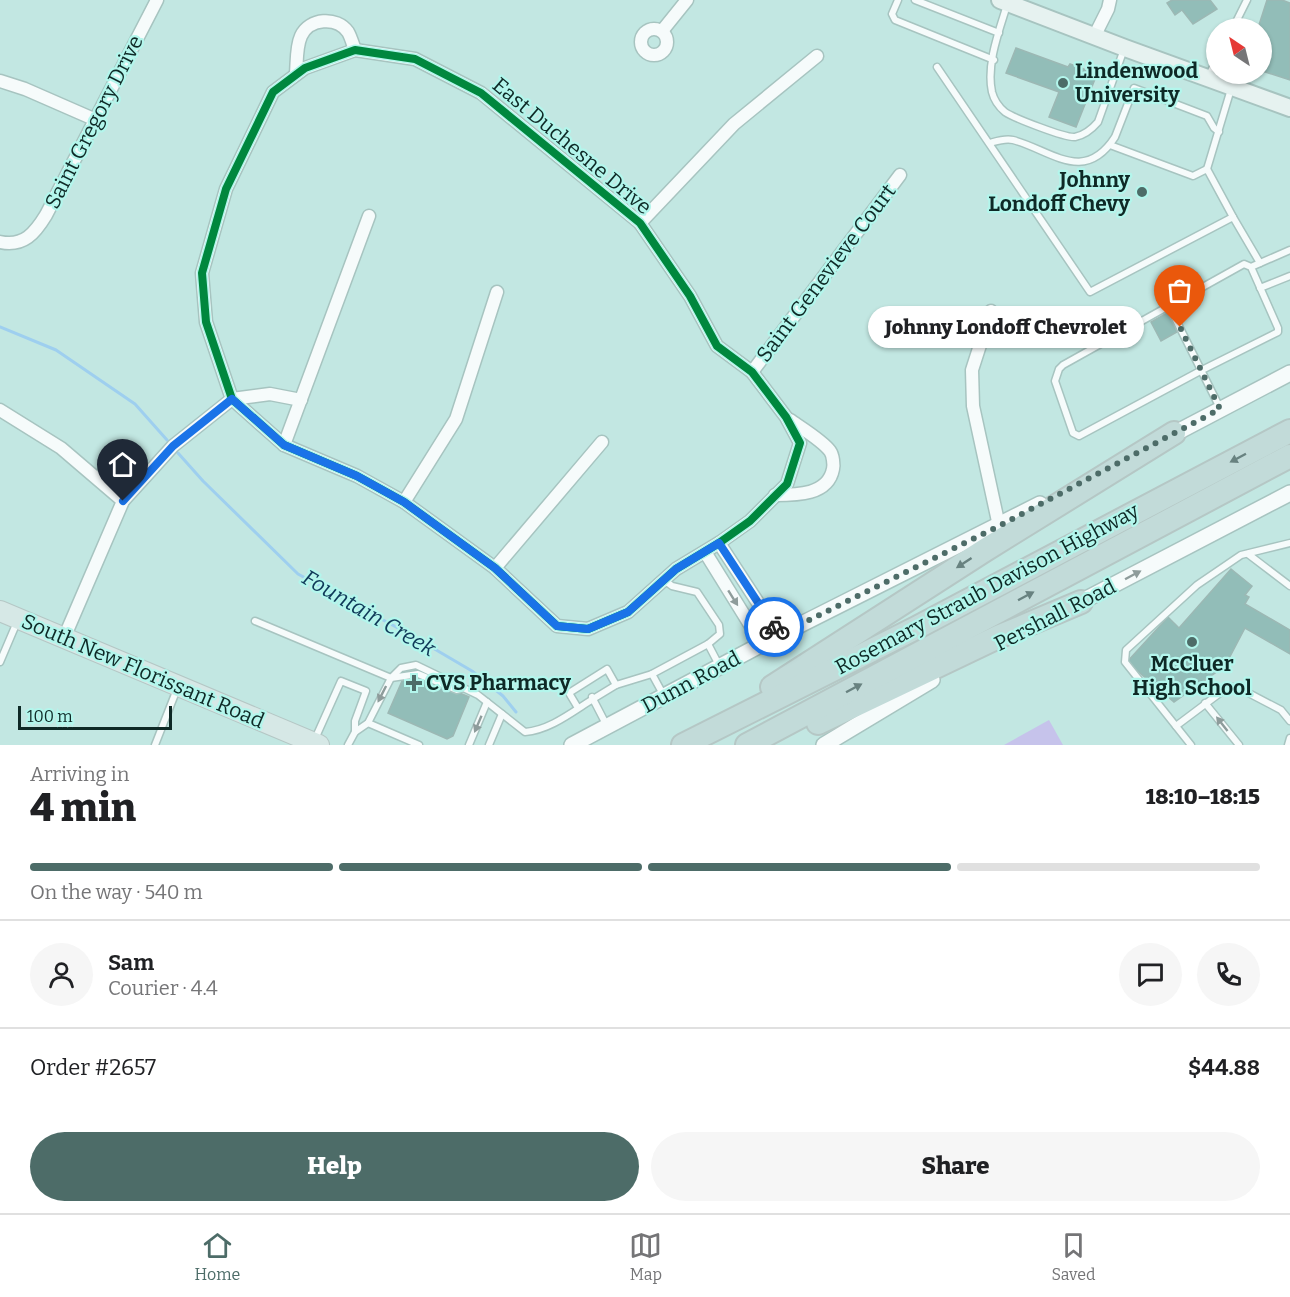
<!DOCTYPE html>
<meta charset="utf-8">
<style>
body{margin:0;font-family:Bitter,serif;background:#f6f6f6;color:#202124;height:100vh;display:flex;flex-direction:column;font-size:22px;white-space:nowrap}
*{box-sizing:border-box;margin:0}
p{font-size:20px;color:#757577}
.icon{flex:none;width:33px;height:33px;fill:none;stroke:currentColor;stroke-width:2;stroke-linecap:round;stroke-linejoin:round}
.map{position:relative;height:745px;overflow:hidden}
.panel{display:flex;flex-direction:column;background:#fff;flex:1}
.panel>*{flex:none}
.needle{width:39px;rotate:325deg}
.fabs{position:absolute;left:1206px;top:18px;display:grid;gap:12px}
.fabs a{display:grid;place-items:center;width:66px;height:66px;border-radius:50%;background:#fff;box-shadow:0 2px 4px #0004;font-size:30px}
.scale{position:absolute;left:18px;bottom:15px;width:154px;box-sizing:border-box;padding-left:6px;border:3px solid #0e2926;border-top:0;font-size:16px;line-height:21px;white-space:nowrap;color:#0e2926;-webkit-text-stroke:4px #b3f6ec;paint-order:stroke}
.pin{position:absolute;display:grid;place-items:center;width:51px;height:51px;color:#fff;margin:-62px -26px;border-radius:50% 50% 50% 0;rotate:-45deg;box-shadow:0 0 6px #0007}
.pin .icon{rotate:45deg}
.courier{position:absolute;display:grid;place-items:center;width:60px;height:60px;margin:-30px;border:4px solid #1a73e8;border-radius:50%;background:#fff;color:#222;box-shadow:0 2px 8px #0007}
.bubble{position:absolute;height:42px;border-radius:21px;background:#fff;box-shadow:0 2px 4px #0004;font-size:20px;font-weight:800;line-height:42px;text-align:center}
.head em{font-style:normal;font-weight:800}
.head div{display:flex;flex-direction:column-reverse}
.head{display:flex;align-items:center;justify-content:space-between;height:102px;padding:0 30px}
h1{font-size:39px;font-weight:800;line-height:45px}
.bar{display:grid;grid-template-columns:repeat(4,1fr);gap:9px 6px;align-content:center;height:72px;padding:0 30px}
.bar i{height:8px;border-radius:4px;background:#e0e0e0}
.bar .active{background:#4d6c68}
.bar p{grid-column:span 4}
.line{display:flex;align-items:center;gap:15px;padding:0 30px;border-top:2px solid #e0e0e0}
.line div{flex:1}
.round{display:grid;place-items:center;flex:none;width:63px;height:63px;border-radius:32px;background:#f6f6f6}
.cta{display:flex;gap:12px;margin-top:auto;padding:12px 30px}
.cta a{flex:1;height:69px;border-radius:36px;background:#4d6c68;color:#fff;font-size:24px;font-weight:800;line-height:69px;text-align:center}
.cta a+a{background:#f6f6f6;color:#202124}
.menu{display:flex;justify-content:space-around;align-items:center;height:84px;border-top:2px solid #e0e0e0;background:#fff;font-size:16px;color:#757577}
.menu a{display:grid;justify-items:center;gap:3px}
.menu .active{color:#4d6c68}
.map>svg:first-child{display:block}
.green{fill:#c6c3eb}
.lines{fill:none;stroke-linecap:round;stroke-linejoin:round}
.stream{stroke:#9ecfef;stroke-width:3}
.building{fill:#92bdb8;stroke:#9cb8b4;stroke-width:1.5}
.service-casing{stroke:#a7c4c0;stroke-width:9}
.minor-casing{stroke:#a7c4c0;stroke-width:15}
.tertiary-casing{stroke:#a7c4c0;stroke-width:18}
.secondary-casing{stroke:#a7c4c0;stroke-width:20}
.primary-casing{stroke:#b5c7c5;stroke-width:22}
.motorway-casing{stroke:#b5c7c5;stroke-width:26}
.service{stroke:#f6fbfb;stroke-width:6}
.minor{stroke:#f6fbfb;stroke-width:12}
.tertiary{stroke:#f6fbfb;stroke-width:15}
.secondary{stroke:#e6f2f0;stroke-width:16}
.primary{stroke:#d6e8e6;stroke-width:20}
.motorway{stroke:#c2dbd9;stroke-width:22}
.cycleway-casing{stroke:#b3f6ec;stroke-width:11}
.cycleway{stroke:#00873e;stroke-width:8}
.oneway{fill:#688280}
.oneway2{fill:#8e9c9b}
.done{stroke:#4d6c68;stroke-width:6;stroke-dasharray:0 10.8}
.route{stroke:#1a73e8;stroke-width:8}
.poi-dot{fill:#4d6c68;stroke:#b3f6ec;stroke-width:2}
.labels{text-anchor:middle;dominant-baseline:central;stroke-width:4.5;stroke-linejoin:round;paint-order:stroke}
.poi-label{font-size:21px;font-weight:bold;fill:#0e2926;stroke:#b3f6ec;text-anchor:start}
.street-label{font-size:21px;fill:#0e2926;stroke:#b3f6ec}
.water-label{font-size:22px;font-style:italic;fill:#0f3958;stroke:#b3f6ec}
</style>
<div class="map">
<svg width="1290" height="745" viewBox="0 0 1290 745">
<rect width="100%" height="100%" fill="#c2e7e2"/>
<polygon class="green" points="1049,720 1063,745 1004,745"/>
<g class="lines">
<g class="stream">
<polyline points="0,327 56,350 135,404 167,440"/>
<polyline points="178,453 203,481 298,574 409,634 472,671 503,696 516,712"/>
</g>
</g>
<g class="building">
<polygon points="1172,0 1210,0 1217,9 1193,24 1182,10 1175,15 1167,3"/>
<polygon points="1267,0 1282,0 1290,3 1290,80 1262,71 1262,28 1258,28"/>
<polygon points="1016,48 1068,67 1070,64 1097,74 1076,127 1049,117 1059,92 1006,73"/>
<polygon points="1167,313 1177,332 1161,341 1151,322"/>
<polygon points="1231,569 1252,586 1245,595 1249,597 1245,604 1290,630 1290,654 1245,628 1225,666 1174,702 1127,662 1168,617 1179,628"/>
<polygon points="417,675 469,697 453,736 447,739 388,713 402,681"/>
</g>
<g class="lines">
<g class="service-casing">
<g id="service">
<polyline points="898,0 892,14 895,20 994,60"/>
<polyline points="915,0 999,33"/>
<path d="M 1007,5 C 999,31 986,65 992,92 C 994,100 999,107 1005,112 C 1014,118 1065,138 1075,137 C 1085,135 1092,129 1098,122 L 1124,49"/>
<polyline points="1233,28 1247,0"/>
<polyline points="937,67 1090,292 1233,217 1260,263"/>
<polyline points="1209,76 1216,60"/>
<path d="M 990,143 C 997,141 1005,138 1013,140 C 1051,150 1084,185 1115,137 L 1134,88 L 1207,116 L 1214,128 L 1219,132"/>
<polyline points="1110,145 1193,176 1207,169 1233,217"/>
<polyline points="1207,169 1231,89"/>
<polyline points="1251,267 1278,328 1278,332 1202,370 1079,436 1073,433 1055,381 1059,369 1063,365 1244,264 1251,267 1290,250"/>
<polyline points="1260,288 1290,276"/>
<polyline points="1169,306 1220,408"/>
<polyline points="1248,554 1290,586"/>
<polyline points="664,580 672,586 697,592 719,625 720,634 708,644 652,674 664,696"/>
<polyline points="255,621 391,678 418,674 457,690 463,688"/>
<polyline points="708,644 719,665"/>
<polyline points="0,662 17,622"/>
<polyline points="616,685 652,674"/>
<polyline points="1205,703 1239,745"/>
<polyline points="578,708 569,693 607,669 616,685 593,699 592,697"/>
<polyline points="368,723 419,745"/>
<polyline points="1176,726 1228,687 1237,687 1281,710 1290,721"/>
<polyline points="315,739 341,681 366,691 355,721 355,732"/>
<polyline points="155,745 177,689"/>
<path d="M 348,745 L 355,732 L 368,723 L 391,678 L 401,668 L 416,665 L 478,695 L 525,732 C 550,730 572,712 593,699 L 607,726"/>
<polyline points="469,745 487,702"/>
<polyline points="489,745 502,714"/>
<polyline points="1191,745 1125,662 1126,650 1197,585 1241,555 1290,543"/>
<polyline points="1288,745 1290,738"/>
</g>
</g>
<g class="minor-casing">
<g id="minor">
<circle cx="654" cy="42" r="13"/>
<polyline points="662,31 687,0"/>
<polyline points="1094,37 1108,9 1110,0"/>
<polygon points="355,50 415,59 481,93 640,223 690,296 717,346 752,372 786,417 800,443 787,484 750,521 719,543 676,569 628,612 588,629 557,626 495,568 404,502 357,476 284,445 232,399 206,322 202,273 226,189 273,92 305,68"/>
<path d="M 296,74 C 297,62 296,47 301,36 C 309,18 337,16 348,32 C 351,37 353,45 355,50"/>
<polyline points="0,81 25,89 96,120"/>
<polyline points="640,223 734,124 817,56"/>
<path d="M 0,242 C 24,247 35,233 46,215 L 157,0"/>
<polyline points="991,311 972,370 973,406 999,526"/>
<polyline points="752,372 900,175"/>
<polyline points="0,410 61,448 123,501"/>
<polyline points="284,445 369,216"/>
<path d="M 775,495 C 797,495 828,495 833,469 C 834,465 833,455 830,451 C 823,441 800,427 790,420"/>
<polyline points="404,502 456,419 497,292"/>
<polyline points="719,543 779,635"/>
<polyline points="705,552 762,644"/>
<polyline points="495,568 602,442"/>
<polyline points="64,638 123,501 173,446 232,399 270,394 301,400"/>
</g>
</g>
<g class="tertiary-casing">
<g id="tertiary">
<polyline points="1168,437 1290,373"/>
<polyline points="1073,606 1290,493"/>
<polyline points="572,745 762,644 1040,504"/>
<polyline points="824,745 932,680"/>
</g>
</g>
<g class="secondary-casing">
<polyline id="secondary" points="1000,0 1125,48 1290,108"/>
</g>
<g class="primary-casing">
<polyline id="primary" points="0,611 319,745"/>
</g>
<g class="motorway-casing">
<g id="motorway">
<polyline points="772,687 985,550 1174,433"/>
<polyline points="818,723 998,637 1081,602"/>
<polyline points="683,745 916,628 1290,431"/>
<polyline points="747,745 1290,456"/>
</g>
</g>
<use href="#service" class="service"/>
<use href="#minor" class="minor"/>
<use href="#tertiary" class="tertiary"/>
<use href="#secondary" class="secondary"/>
<use href="#primary" class="primary"/>
<use href="#motorway" class="motorway"/>
<g class="cycleway-casing">
<polygon id="cycleway" points="355,50 415,59 481,93 640,223 690,296 717,346 752,372 786,417 800,443 787,484 750,521 719,543 676,569 628,612 588,629 557,626 495,568 404,502 357,476 284,445 232,399 206,322 202,273 226,189 273,92 305,68"/>
</g>
<use href="#cycleway" class="cycleway"/>
</g>
<defs><path id="oneway-solid" d="M-6-.8H1V-3.2L6.5 0L1 3.2V.8H-6Z" transform="scale(1.5)"/></defs>
<g class="oneway">
<use href="#oneway-solid" transform="translate(1238 458) rotate(152)"/>
<use href="#oneway-solid" transform="translate(964 563) rotate(147)"/>
<use href="#oneway-solid" transform="translate(1026 596) rotate(-28)"/>
<use href="#oneway-solid" transform="translate(854 688) rotate(-28)"/>
</g>
<g class="oneway2">
<use href="#oneway-solid" transform="translate(1133 575) rotate(-28)"/>
<use href="#oneway-solid" transform="translate(733 598) rotate(58)"/>
<use href="#oneway-solid" transform="translate(382 694) rotate(117)"/>
<use href="#oneway-solid" transform="translate(478 724) rotate(113)"/>
<use href="#oneway-solid" transform="translate(1222 724) rotate(-128)"/>
</g>
<g class="lines">
<polyline class="done" points="774,627 779,635 999,526 1220,409 1180,327"/>
<polyline class="route" points="123,501 173,446 232,399 284,445 357,476 404,502 495,568 557,626 588,629 628,612 676,569 719,543 774,627"/>
</g>
<g class="poi-dot">
<circle cx="1063" cy="83" r="6"/>
<circle cx="1142" cy="192" r="6"/>
<circle cx="1192" cy="642" r="6"/>
<path d="M411 674h6v6h6v6h-6v6h-6v-6h-6v-6h6z"/>
</g>
<g class="labels">
<g class="poi-label">
<text x="1075" y="71">Lindenwood<tspan x="1075" dy="24">University</tspan></text>
<text x="1130" y="180" text-anchor="end">Johnny<tspan x="1130" dy="24">Londoff Chevy</tspan></text>
<text x="1192" y="664" text-anchor="middle">McCluer<tspan x="1192" dy="24">High School</tspan></text>
<text x="426" y="683">CVS Pharmacy</text>
</g>
<g class="street-label">
<text transform="translate(94 122) rotate(-63)">Saint Gregory Drive</text>
<text transform="translate(572 146) rotate(40)">East Duchesne Drive</text>
<text transform="translate(826 273) rotate(-53)">Saint Genevieve Court</text>
<text transform="translate(987 589) rotate(-28)">Rosemary Straub Davison Highway</text>
<text transform="translate(1055 615) rotate(-27)">Pershall Road</text>
<text transform="translate(143 671) rotate(23)">South New Florissant Road</text>
<text transform="translate(691 682) rotate(-28)">Dunn Road</text>
</g>
<g class="water-label">
<text transform="translate(369 613) rotate(30)">Fountain Creek</text>
</g>
</g>
</svg>
<div class="fabs">
<a><svg class="needle" viewBox="-14 -14 28 28"><path d="M0-13l5 13h-10z" fill="#e53935"/><path d="M0 13l5-13h-10z" fill="#757577"/></svg></a>
</div>
<div class="scale">100 m</div>
<div class="pin" style="left:1180px;top:327px;background:#ea580c"><svg class="icon" aria-label="bag" viewBox="0 0 24 24"><path d="M5 8h14l-1 12H6zM9 8a3 3 0 0 1 6 0"/></svg></div>
<div class="pin" style="left:123px;top:501px;background:#1f2937"><svg class="icon" aria-label="home" viewBox="0 0 24 24"><path d="M3 11l9-7 9 7M6 9v11h12V9"/></svg></div>
<div class="courier" style="left:774px;top:627px"><svg class="icon" aria-label="bike" viewBox="0 0 24 24"><circle cx="6" cy="16" r="4"/><circle cx="18" cy="16" r="4"/><path d="M6 16l4-8h5l3 8M10 8l3 8H6M13 5h3"/></svg></div>
<div class="bubble" style="left:868px;top:306px;width:276px">Johnny Londoff Chevrolet</div>
</div>
<section class="panel">
<div class="head"><div><h1>4 min</h1><p>Arriving in</p></div><em>18:10–18:15</em></div>
<div class="bar"><i class="active"></i><i class="active"></i><i class="active"></i><i></i><p>On the way · 540 m</p></div>
<div class="line" style="height:108px"><a class="round"><svg class="icon" aria-label="person" viewBox="0 0 24 24"><circle cx="12" cy="8" r="4"/><path d="M4 21q1-7 8-7t8 7"/></svg></a><div><b>Sam</b><p>Courier · 4.4</p></div><a class="round"><svg class="icon" aria-label="chat" viewBox="0 0 24 24"><path d="M4 5h16v11H9l-5 4z"/></svg></a><a class="round"><svg class="icon" aria-label="phone" viewBox="0 0 24 24"><path d="M5 4h4l2 5-3 2q2 4 5 5l2-3 5 2v4C11 20 4 13 5 4z"/></svg></a></div>
<div class="line" style="height:78px"><div>Order #2657</div><b>$44.88</b></div>
<div class="cta"><a>Help</a><a>Share</a></div>
</section>
<nav class="menu">
<a class="active"><svg class="icon" aria-label="home" viewBox="0 0 24 24"><path d="M3 11l9-7 9 7M6 9v11h12V9"/></svg>Home</a>
<a><svg class="icon" aria-label="map" viewBox="0 0 24 24"><path d="M3 6l6-2 6 2 6-2v14l-6 2-6-2-6 2zM9 4v14M15 6v14"/></svg>Map</a>
<a><svg class="icon" aria-label="saved" viewBox="0 0 24 24"><path d="M7 4h10v16l-5-4-5 4z"/></svg>Saved</a>
</nav>
